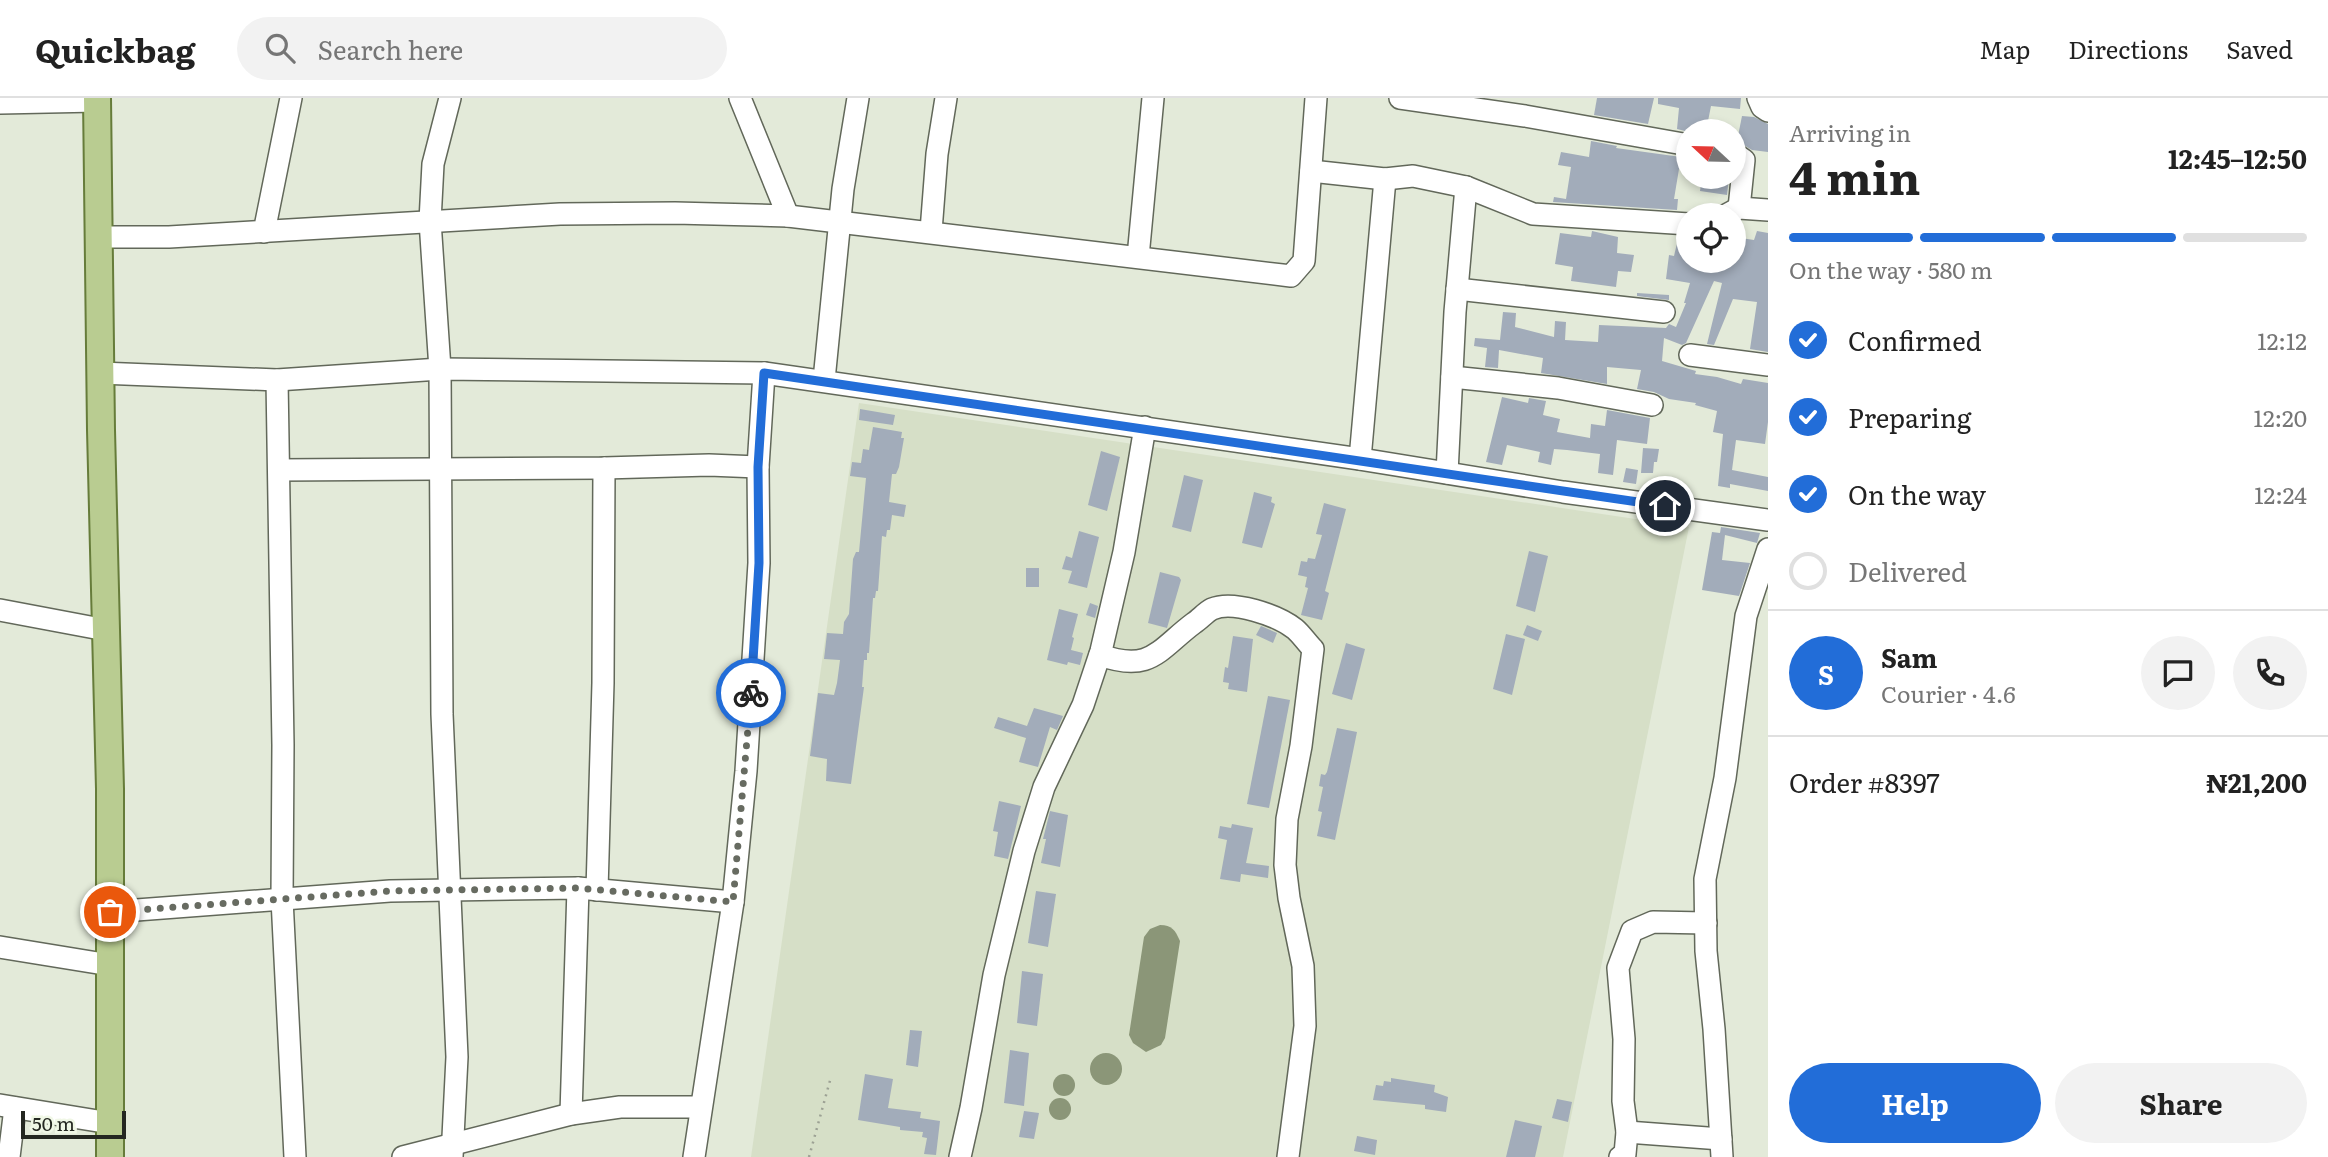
<!DOCTYPE html>
<meta charset="utf-8">
<style>
body{margin:0;font-family:Literata,serif;background:#f2f2f2;color:#222;height:100vh;display:flex;flex-direction:column;font-size:26px;white-space:nowrap}
*{box-sizing:border-box;margin:0}
p{font-size:23px;color:#767676}
.icon{flex:none;width:38px;height:38px;fill:none;stroke:currentColor;stroke-width:2;stroke-linecap:round;stroke-linejoin:round}
.map{position:relative;flex:1;overflow:hidden}
.side{display:flex;flex-direction:column;background:#fff;width:560px}
.side>*{flex:none}
.needle{width:46px;rotate:292deg}
.controls{position:absolute;left:1676px;top:21px;display:grid;gap:14px}
.controls a{display:grid;place-items:center;width:70px;height:70px;border-radius:50%;background:#fff;box-shadow:0 4px 10px #0003;font-size:35px}
.scale{position:absolute;left:21px;bottom:18px;width:105px;box-sizing:border-box;padding-left:7px;border:4px solid #242721;border-top:0;font-size:19px;line-height:24px;white-space:nowrap;color:#242721;-webkit-text-stroke:5px #f0f7e6;paint-order:stroke}
.pin{position:absolute;display:grid;place-items:center;width:60px;height:60px;color:#fff;margin:-30px;border:4px solid #fff;border-radius:50%;box-shadow:0 2px 7px #0007}
.courier{position:absolute;display:grid;place-items:center;width:70px;height:70px;margin:-35px;border:5px solid #226dd8;border-radius:50%;background:#fff;color:#222;box-shadow:0 2px 9px #0007}
.head em{font-style:normal;font-weight:700}
.head div{display:flex;flex-direction:column-reverse}
.head{display:flex;align-items:center;justify-content:space-between;height:119px;padding:0 21px}
h1{font-size:46px;font-weight:700;line-height:52px}
.bar{display:grid;grid-template-columns:repeat(4,1fr);gap:10px 7px;align-content:center;height:84px;padding:0 21px}
.bar i{height:9px;border-radius:5px;background:#e0e0e0}
.bar .current{background:#226dd8}
.bar p{grid-column:span 4}
.line{display:flex;align-items:center;gap:18px;padding:0 21px;border-top:2px solid #e0e0e0}
.line div{flex:1}
.round{display:grid;place-items:center;flex:none;width:74px;height:74px;border-radius:37px;background:#f2f2f2}
ol{padding:0 21px;list-style:none}
li{display:flex;align-items:center;gap:21px;height:77px}
li p{margin-inline-start:auto}
li .icon{padding:7px;border-radius:50%;background:#226dd8;color:#fff;stroke-width:4}
li:last-child{color:#767676}
li i{width:38px;height:38px;border:4px solid #e0e0e0;border-radius:50%}
.action{display:flex;gap:14px;margin-top:auto;padding:14px 21px}
.action a{flex:1;height:80px;border-radius:42px;background:#226dd8;color:#fff;font-size:28px;font-weight:700;line-height:80px;text-align:center}
.action a+a{background:#f2f2f2;color:#222}
header{display:flex;align-items:center;gap:42px;box-sizing:border-box;height:98px;padding:0 35px;background:#fff;border-bottom:2px solid #e0e0e0}
header strong{font-size:33px}
nav{display:flex;gap:38px;margin-inline-start:auto;font-size:24px}
.search{width:490px;height:63px;background:#f2f2f2;display:flex;align-items:center;gap:18px;box-sizing:border-box;padding:0 24px;border-radius:38px;color:#767676;font-size:26px}
main{display:flex;flex:1;min-height:0}
.map>svg:first-child{display:block}
.built{fill:#d6dfc7}
.water{fill:#8b9678}
.building{fill:#a2acba}
.lines{fill:none;stroke-linecap:round;stroke-linejoin:round}
.minor-casing{stroke:#62685a;stroke-width:24}
.major-casing{stroke:#667c3a;stroke-width:30}
.path{stroke:#9ca194;stroke-width:2.5;stroke-dasharray:2 5;stroke-linecap:butt}
.minor{stroke:#fff;stroke-width:21}
.major{stroke:#b9cc91;stroke-width:26}
.done{stroke:#676b61;stroke-width:7;stroke-dasharray:0 12.6}
.route{stroke:#226dd8;stroke-width:9}
</style>
<header>
<strong>Quickbag</strong>
<div class="search"><svg class="icon" aria-label="search" viewBox="0 0 24 24"><circle cx="10" cy="10" r="6"/><path d="M15 15l6 6"/></svg>Search here</div>
<nav><a>Map</a><a>Directions</a><a>Saved</a></nav>
</header>
<main>
<div class="map">
<svg width="1768" height="1059" viewBox="0 0 1768 1059">
<rect width="100%" height="100%" fill="#e3ead9"/>
<polygon class="built" points="859,305 1689,429 1563,1059 751,1059"/>
<g class="water">
<path d="M 1160,827 C 1172,827 1175,832 1180,843 L 1165,940 L 1161,947 L 1146,954 L 1133,945 L 1129,937 L 1144,839 L 1150,831 Z"/>
<circle cx="1106" cy="971" r="16"/>
<circle cx="1064" cy="987" r="11"/>
<circle cx="1060" cy="1011" r="11"/>
</g>
<g class="building">
<polygon points="1597,0 1654,0 1648,26 1594,17"/>
<polygon points="1658,0 1741,0 1740,11 1711,8 1706,33 1689,34 1677,31 1679,10 1658,6"/>
<polygon points="1742,18 1754,19 1768,26 1768,54 1752,52 1737,43"/>
<polygon points="1591,43 1617,48 1616,50 1681,59 1674,101 1678,101 1677,112 1553,104 1554,99 1566,101 1571,69 1558,67 1561,54 1589,59"/>
<polygon points="1702,79 1729,79 1727,97 1700,93"/>
<polygon points="1592,133 1618,139 1617,155 1634,157 1631,174 1618,173 1616,189 1571,183 1573,169 1555,166 1560,135 1591,139"/>
<polygon points="1757,133 1768,135 1768,254 1750,251 1757,204 1733,201 1714,247 1707,246 1722,185 1714,183 1686,245 1682,247 1664,240 1662,263 1696,273 1695,276 1717,279 1741,286 1743,281 1768,285 1768,324 1765,346 1736,342 1732,372 1768,379 1768,393 1730,386 1730,390 1718,388 1723,336 1713,334 1717,313 1695,307 1696,305 1669,301 1654,294 1637,291 1641,272 1607,269 1607,286 1541,275 1543,260 1499,252 1498,270 1485,269 1487,250 1474,248 1475,240 1500,242 1503,214 1516,215 1515,229 1554,239 1555,223 1566,224 1565,242 1598,244 1599,227 1666,230 1669,226 1676,229 1686,205 1684,205 1690,185 1666,181 1669,157 1674,158 1678,141 1689,144 1685,161 1727,170 1730,163 1734,163 1734,139 1754,142"/>
<polygon points="1637,195 1669,197 1669,202 1637,198"/>
<polygon points="1502,299 1528,305 1529,300 1546,303 1543,317 1560,321 1557,334 1590,340 1591,326 1605,328 1607,312 1650,320 1647,346 1617,342 1613,377 1598,375 1600,356 1567,352 1554,351 1551,367 1538,364 1540,354 1507,347 1502,367 1486,364"/>
<polygon points="860,311 895,317 893,327 859,322"/>
<polygon points="873,329 902,334 901,340 904,340 899,369 896,376 892,376 889,404 906,407 904,419 892,417 890,432 887,432 886,439 882,438 878,493 876,493 875,500 873,500 869,555 867,555 867,562 864,562 862,589 864,589 851,686 826,683 827,661 810,658 818,595 834,597 837,585 840,562 824,561 827,535 843,536 844,524 849,516 853,461 856,454 859,454 866,380 850,378 852,364 861,365 863,351 869,352"/>
<polygon points="1643,350 1659,351 1657,364 1654,364 1653,375 1641,375"/>
<polygon points="1101,353 1120,359 1107,413 1088,407"/>
<polygon points="1626,370 1638,372 1636,386 1623,384"/>
<polygon points="1184,377 1203,382 1191,434 1172,429"/>
<polygon points="1254,394 1272,399 1271,404 1275,406 1262,450 1242,445"/>
<polygon points="1324,405 1346,411 1325,493 1329,495 1322,522 1301,517 1308,490 1305,489 1307,479 1298,477 1301,463 1307,464 1308,460 1315,461 1322,437 1316,436"/>
<polygon points="1721,429 1760,435 1757,445 1725,437 1722,462 1750,465 1739,498 1702,492 1712,434 1720,435"/>
<polygon points="1079,433 1099,439 1087,490 1068,485 1072,473 1062,471 1066,458 1072,460"/>
<polygon points="1529,453 1548,458 1535,514 1516,508"/>
<rect x="1026" y="470" width="13" height="19"/>
<polygon points="1160,474 1179,479 1181,482 1167,530 1148,525"/>
<polygon points="1090,505 1098,508 1095,520 1086,517"/>
<polygon points="1059,511 1078,516 1072,539 1074,540 1071,552 1083,555 1080,567 1068,564 1067,567 1047,562"/>
<polygon points="1527,527 1542,533 1538,543 1523,537"/>
<polygon points="1261,528 1277,535 1273,545 1256,537"/>
<polygon points="1506,536 1525,541 1512,597 1493,591"/>
<polygon points="1233,538 1253,541 1247,594 1228,591 1229,585 1223,584 1225,569 1228,570"/>
<polygon points="1346,545 1365,551 1352,602 1332,596"/>
<polygon points="1268,598 1290,602 1269,710 1247,706"/>
<polygon points="1034,610 1063,618 1057,632 1050,629 1038,669 1019,664 1026,640 994,630 998,619 1027,628"/>
<polygon points="1337,630 1357,634 1335,742 1317,738 1322,714 1318,713 1323,689 1319,688 1321,676 1325,677 1327,674"/>
<polygon points="999,703 1021,708 1008,761 994,758 998,734 993,733"/>
<polygon points="1050,713 1068,717 1060,769 1041,765 1046,741 1043,741"/>
<polygon points="1232,726 1253,730 1246,765 1269,768 1268,780 1241,776 1240,784 1220,781 1227,742 1218,740 1220,728 1231,730"/>
<polygon points="1036,793 1056,796 1048,849 1028,845"/>
<polygon points="1022,873 1043,876 1037,928 1017,925"/>
<polygon points="910,932 922,933 918,969 906,967"/>
<polygon points="1010,952 1029,955 1024,1008 1004,1005"/>
<polygon points="865,976 893,981 888,1010 921,1014 920,1020 940,1023 936,1057 924,1056 927,1040 922,1039 923,1034 900,1032 900,1029 858,1022"/>
<polygon points="1391,980 1435,987 1434,994 1448,999 1446,1014 1425,1011 1425,1007 1373,1002 1376,987 1383,988 1384,983 1391,984"/>
<polygon points="1557,1001 1572,1004 1568,1024 1552,1020"/>
<polygon points="1024,1013 1039,1015 1034,1041 1019,1039"/>
<polygon points="1515,1022 1542,1028 1535,1059 1506,1059"/>
<polygon points="1357,1038 1377,1042 1375,1057 1354,1053"/>
</g>
<g class="lines">
<g class="minor-casing">
<g id="minor">
<polyline points="450,0 433,66 430,123 440,271 442,616 457,959 452,1059"/>
<polyline points="740,0 788,118"/>
<polyline points="1400,0 1525,18 1689,47"/>
<polyline points="1758,0 1762,9 1768,13"/>
<polyline points="0,5 97,3"/>
<polyline points="1734,55 1744,62 1739,110"/>
<polyline points="1311,73 1385,81 1413,78 1466,89 1533,116 1689,126"/>
<polyline points="1726,117 1739,110 1768,112"/>
<polyline points="931,133 937,56 946,0"/>
<polyline points="264,134 291,0"/>
<polyline points="99,139 169,139 560,116 675,115 788,118 1291,178 1304,163 1316,0"/>
<polyline points="1138,159 1153,0"/>
<polyline points="1457,191 1664,214"/>
<polyline points="1690,257 1768,267"/>
<polyline points="100,275 277,282 440,271 764,275 1360,361 1563,394 1768,422"/>
<polyline points="1452,279 1558,290 1652,307"/>
<polyline points="277,282 283,647 282,801 295,1059"/>
<polyline points="824,282 843,91 858,0"/>
<polyline points="1360,361 1385,81"/>
<polyline points="279,372 604,370 709,367 758,369"/>
<polyline points="1447,375 1455,214 1466,89"/>
<polyline points="0,512 106,532"/>
<path d="M 1100,557 C 1151,575 1158,552 1194,525 C 1200,521 1206,514 1212,511 C 1233,502 1277,517 1295,531 C 1301,536 1307,545 1313,551 L 1301,648 L 1287,721 L 1285,767 L 1289,800 L 1303,868 L 1305,928 L 1288,1059"/>
<polyline points="597,792 603,585 604,370"/>
<polyline points="110,814 390,793 578,790 733,804"/>
<polyline points="0,849 110,867"/>
<polyline points="0,1007 110,1025"/>
<polyline points="571,1016 578,790"/>
<polyline points="1627,1034 1721,1041"/>
<polyline points="9,1059 15,1010"/>
<polyline points="403,1059 571,1016 620,1009 701,1009"/>
<polyline points="694,1059 733,804 746,673 759,465 758,369 764,275"/>
<polyline points="960,1059 971,1010 994,877 1024,753 1044,689 1083,607 1101,553 1124,454 1145,329"/>
<polyline points="1620,1059 1625,1056 1627,1034 1623,1003 1624,941 1618,870 1632,833 1653,824 1706,825"/>
<polyline points="1722,1059 1714,931 1706,853 1705,781 1725,680 1746,518 1768,451"/>
</g>
</g>
<g class="major-casing">
<polyline id="major" points="97,0 101,332 110,691 110,1059"/>
</g>
<polyline class="path" points="809,1059 831,979"/>
<use href="#minor" class="minor"/>
<use href="#major" class="major"/>
</g>
<g class="lines">
<polyline class="done" points="110,814 390,793 578,790 733,804 751,595"/>
<polyline class="route" points="751,595 759,465 758,369 764,275 1665,408"/>
</g>
</svg>
<div class="controls">
<a><svg class="needle" viewBox="-14 -14 28 28"><path d="M0-13l5 13h-10z" fill="#e53935"/><path d="M0 13l5-13h-10z" fill="#767676"/></svg></a>
<a><svg class="icon" aria-label="locate" viewBox="0 0 24 24"><circle cx="12" cy="12" r="6"/><path d="M12 2v4M12 18v4M2 12h4M18 12h4"/></svg></a>
</div>
<div class="scale">50 m</div>
<div class="pin" style="left:110px;top:814px;background:#ea580c"><svg class="icon" aria-label="bag" viewBox="0 0 24 24"><path d="M5 8h14l-1 12H6zM9 8a3 3 0 0 1 6 0"/></svg></div>
<div class="pin" style="left:1665px;top:408px;background:#1f2937"><svg class="icon" aria-label="home" viewBox="0 0 24 24"><path d="M3 11l9-7 9 7M6 9v11h12V9"/></svg></div>
<div class="courier" style="left:751px;top:595px"><svg class="icon" aria-label="bike" viewBox="0 0 24 24"><circle cx="6" cy="16" r="4"/><circle cx="18" cy="16" r="4"/><path d="M6 16l4-8h5l3 8M10 8l3 8H6M13 5h3"/></svg></div>
</div>
<section class="side">
<div class="head"><div><h1>4 min</h1><p>Arriving in</p></div><em>12:45–12:50</em></div>
<div class="bar"><i class="current"></i><i class="current"></i><i class="current"></i><i></i><p>On the way · 580 m</p></div>
<ol>
<li><svg class="icon" aria-label="check" viewBox="0 0 24 24"><path d="M5 12l5 5 9-10"/></svg>Confirmed<p>12:12</p></li>
<li><svg class="icon" aria-label="check" viewBox="0 0 24 24"><path d="M5 12l5 5 9-10"/></svg>Preparing<p>12:20</p></li>
<li><svg class="icon" aria-label="check" viewBox="0 0 24 24"><path d="M5 12l5 5 9-10"/></svg>On the way<p>12:24</p></li>
<li><i></i>Delivered</li>
</ol>
<div class="line" style="height:126px"><b class="round" style="background:#226dd8;color:#fff">S</b><div><b>Sam</b><p>Courier · 4.6</p></div><a class="round"><svg class="icon" aria-label="chat" viewBox="0 0 24 24"><path d="M4 5h16v11H9l-5 4z"/></svg></a><a class="round"><svg class="icon" aria-label="phone" viewBox="0 0 24 24"><path d="M5 4h4l2 5-3 2q2 4 5 5l2-3 5 2v4C11 20 4 13 5 4z"/></svg></a></div>
<div class="line" style="height:91px"><div>Order #8397</div><b>₦21,200</b></div>
<div class="action"><a>Help</a><a>Share</a></div>
</section>
</main>
